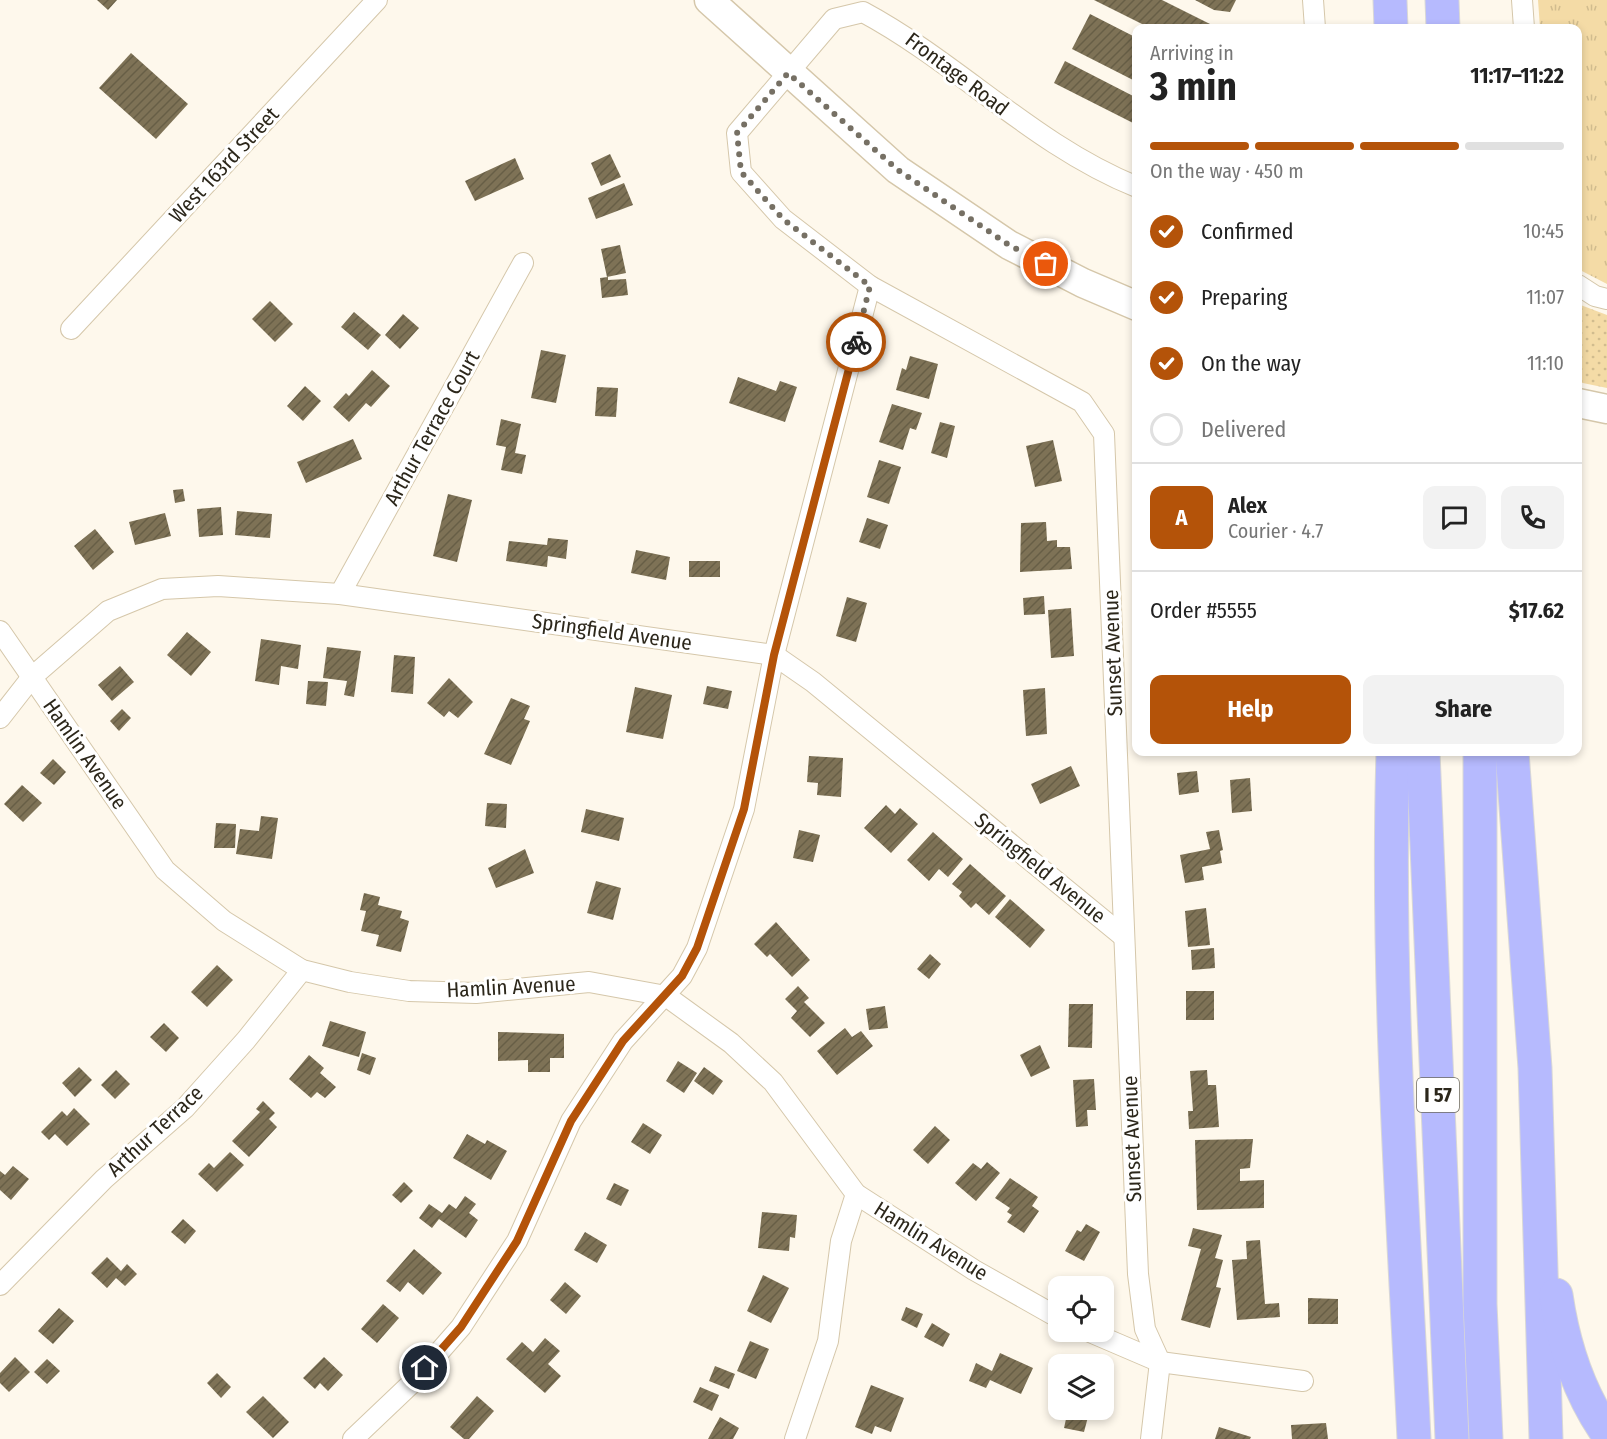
<!DOCTYPE html>
<meta charset="utf-8">
<style>
body{margin:0;font-family:"Fira Sans Condensed",sans-serif;background:#f2f2f2;color:#222;height:100vh;display:flex;flex-direction:column;font-size:22px;white-space:nowrap}
*{box-sizing:border-box;margin:0}
p{font-size:20px;color:#767676}
.icon{flex:none;width:33px;height:33px;fill:none;stroke:currentColor;stroke-width:2;stroke-linecap:round;stroke-linejoin:round}
.map{position:relative;flex:1;overflow:hidden}
.details{position:absolute;left:1132px;top:24px;width:450px;height:732px;display:flex;flex-direction:column;background:#fff;border-radius:12px;box-shadow:0 3px 9px #0003}
.details>*{flex:none}
.tools{position:absolute;left:1048px;top:1276px;display:grid;gap:12px}
.tools a{display:grid;place-items:center;width:66px;height:66px;border-radius:12px;background:#fff;box-shadow:0 3px 9px #0003;font-size:30px}
.pin{position:absolute;display:grid;place-items:center;width:51px;height:51px;color:#fff;margin:-26px;border:3px solid #fff;border-radius:50%;box-shadow:0 2px 6px #0007}
.courier{position:absolute;display:grid;place-items:center;width:60px;height:60px;margin:-30px;border:4px solid #b45309;border-radius:50%;background:#fff;color:#222;box-shadow:0 2px 8px #0007}
.headline em{font-style:normal;font-weight:700}
.headline div{display:flex;flex-direction:column-reverse}
.headline{display:flex;align-items:center;justify-content:space-between;height:102px;padding:0 18px}
h1{font-size:39px;font-weight:700;line-height:45px}
.bar{display:grid;grid-template-columns:repeat(4,1fr);gap:9px 6px;align-content:center;height:72px;padding:0 18px}
.bar i{height:8px;border-radius:4px;background:#e0e0e0}
.bar .selected{background:#b45309}
.bar p{grid-column:span 4}
.line{display:flex;align-items:center;gap:15px;padding:0 18px;border-top:2px solid #e0e0e0}
.line div{flex:1}
.round{display:grid;place-items:center;flex:none;width:63px;height:63px;border-radius:12px;background:#f2f2f2}
ol{padding:0 18px;list-style:none}
li{display:flex;align-items:center;gap:18px;height:66px}
li p{margin-inline-start:auto}
li .icon{padding:6px;border-radius:50%;background:#b45309;color:#fff;stroke-width:4}
li:last-child{color:#767676}
li i{width:33px;height:33px;border:3px solid #e0e0e0;border-radius:50%}
.action{display:flex;gap:12px;margin-top:auto;padding:12px 18px}
.action a{flex:1;height:69px;border-radius:12px;background:#b45309;color:#fff;font-size:24px;font-weight:700;line-height:69px;text-align:center}
.action a+a{background:#f2f2f2;color:#222}
.map>svg:first-child{display:block}
.grass{fill:url(#grass-dots)}
.park{fill:url(#park-tufts)}
.building{fill:url(#building-hatch)}
.lines{fill:none;stroke-linecap:round;stroke-linejoin:round}
.street-casing{stroke:#d5c7aa;stroke-width:22}
.secondary-casing{stroke:#d5c7aa;stroke-width:31}
.highway-casing{stroke:#d9d8d6;stroke-width:35}
.street{stroke:#fff;stroke-width:20}
.secondary{stroke:#fff;stroke-width:28}
.highway{stroke:#b6bafe;stroke-width:33}
.done{stroke:#767064;stroke-width:6;stroke-dasharray:0 10.8}
.route{stroke:#b45309;stroke-width:8}
.labels{text-anchor:middle;dominant-baseline:central;stroke-width:6;stroke-linejoin:round;paint-order:stroke}
.shield{fill:#fff;stroke:#6b685f;stroke-width:1.5}
.shield-label{font-size:20px;font-weight:bold;fill:#2c271b}
.street-label{font-size:21px;fill:#2c271b;stroke:#fff}
</style>
<div class="map">
<svg width="1607" height="1439" viewBox="0 0 1607 1439">
<defs>
<pattern id="grass-dots" width="8" height="8" patternUnits="userSpaceOnUse" patternTransform="scale(1.5)"><rect width="8" height="8" fill="#f4dba6"/><path d="M2 2h.1M6 6h.1" fill="none" stroke="#d1bc8e" stroke-width="1.8" stroke-linecap="round"/></pattern>
<pattern id="park-tufts" width="24" height="20" patternUnits="userSpaceOnUse" patternTransform="scale(1.5)"><rect width="24" height="20" fill="#f4dba6"/><path d="M3 7l-1-3M5 7V3M7 7l1-3M15 17l-1-3M17 17v-4M19 17l1-3" fill="none" stroke="#d1bc8e"/></pattern>
<pattern id="building-hatch" width="6" height="6" patternUnits="userSpaceOnUse" patternTransform="scale(1.5)"><rect width="6" height="6" fill="#7e7256"/><path d="M-1 1l2-2M0 6l6-6M5 7l2-2" fill="none" stroke="#675e46"/></pattern>
</defs>
<rect width="100%" height="100%" fill="#fef8ec"/>
<polygon class="grass" points="1578,304 1607,315 1607,388 1578,382"/>
<polygon class="park" points="1538,0 1607,0 1607,284 1578,269 1578,28 1540,28"/>
<g class="building">
<polygon points="97,0 117,0 108,10"/>
<polygon points="1094,0 1162,0 1218,28 1150,28"/>
<polygon points="1195,0 1236,0 1230,12 1214,10"/>
<polygon points="1090,14 1137,38 1137,82 1072,49"/>
<polygon points="131,53 188,104 156,139 99,88"/>
<polygon points="1065,61 1137,98 1137,125 1054,83"/>
<polygon points="610,154 621,177 601,186 591,163"/>
<polygon points="515,158 524,179 475,201 465,181"/>
<polygon points="624,183 633,205 596,219 588,198"/>
<polygon points="620,245 626,273 607,277 601,249"/>
<polygon points="608,277 608,280 626,279 628,295 602,298 600,278"/>
<polygon points="270,301 293,324 275,342 252,319"/>
<polygon points="354,312 381,335 368,350 341,327"/>
<polygon points="403,314 419,328 400,349 385,335"/>
<polygon points="541,350 566,355 556,403 531,398"/>
<polygon points="910,356 938,364 929,399 896,390 902,368 906,370"/>
<polygon points="372,370 390,386 371,407 366,403 349,422 333,407 346,393 349,396"/>
<polygon points="738,377 776,391 780,381 797,387 785,422 729,403"/>
<polygon points="305,386 321,401 303,421 287,406"/>
<polygon points="597,387 618,388 616,417 595,416"/>
<polygon points="892,404 922,413 916,430 910,428 903,450 879,442"/>
<polygon points="501,419 521,424 515,453 526,455 522,474 501,470 506,447 496,445"/>
<polygon points="940,422 955,426 947,458 931,453"/>
<polygon points="353,439 362,459 306,483 297,462"/>
<polygon points="1053,440 1062,481 1035,487 1026,446"/>
<polygon points="879,460 901,467 889,504 867,497"/>
<polygon points="183,489 185,501 175,503 173,490"/>
<polygon points="448,494 472,500 457,562 433,556"/>
<polygon points="221,507 223,535 199,537 197,509"/>
<polygon points="237,511 272,514 270,538 235,535"/>
<polygon points="165,513 171,536 135,545 129,522"/>
<polygon points="867,518 888,525 880,549 859,542"/>
<polygon points="1046,522 1047,541 1057,540 1057,547 1070,547 1072,569 1020,572 1021,523"/>
<polygon points="95,529 114,552 93,570 74,546"/>
<polygon points="548,538 568,540 566,559 548,556 547,567 506,561 509,541 547,545"/>
<polygon points="636,550 670,557 666,580 631,573"/>
<rect x="689" y="561" width="31" height="16"/>
<polygon points="1044,596 1045,614 1024,615 1023,598"/>
<polygon points="847,597 867,603 856,642 836,636"/>
<polygon points="1071,608 1074,656 1051,658 1048,610"/>
<polygon points="187,632 211,652 191,676 167,655"/>
<polygon points="261,639 301,645 298,669 281,666 279,685 255,681"/>
<polygon points="327,647 361,651 354,697 344,695 347,681 323,678"/>
<polygon points="394,655 415,657 413,694 391,692"/>
<polygon points="120,666 134,682 112,701 98,685"/>
<polygon points="449,678 473,702 458,718 449,711 444,717 427,703"/>
<polygon points="308,681 328,682 326,706 306,704"/>
<polygon points="707,686 732,691 728,709 703,704"/>
<polygon points="635,687 672,695 663,739 626,732"/>
<polygon points="1045,688 1047,734 1026,736 1023,690"/>
<polygon points="511,698 530,706 524,719 530,721 511,765 484,754"/>
<polygon points="122,709 131,718 119,731 110,721"/>
<polygon points="809,756 843,758 841,797 817,795 818,783 807,782"/>
<polygon points="53,759 66,772 54,785 40,773"/>
<polygon points="1071,766 1080,786 1040,804 1031,784"/>
<polygon points="1197,771 1199,792 1179,795 1177,773"/>
<polygon points="1250,778 1252,811 1232,813 1230,780"/>
<polygon points="22,785 42,803 23,822 4,804"/>
<polygon points="487,803 507,804 506,828 485,826"/>
<polygon points="886,805 895,814 900,808 918,824 891,853 864,828"/>
<polygon points="586,809 624,818 619,841 581,832"/>
<polygon points="261,816 278,818 272,859 236,854 240,829 259,831"/>
<polygon points="216,823 236,824 235,848 214,848"/>
<polygon points="799,830 820,835 813,862 793,858"/>
<polygon points="1219,830 1223,850 1220,851 1222,863 1202,867 1204,880 1185,883 1180,855 1210,849 1206,832"/>
<polygon points="933,832 963,859 948,877 939,869 929,881 907,860"/>
<polygon points="525,849 534,873 496,888 488,868"/>
<polygon points="970,864 1006,896 989,915 976,903 971,908 959,896 962,892 952,884"/>
<polygon points="596,881 621,888 613,920 587,913"/>
<polygon points="364,893 380,897 378,905 402,911 400,918 409,921 401,952 376,946 379,935 361,931 366,911 360,910"/>
<polygon points="1010,899 1045,930 1030,948 995,917"/>
<polygon points="1206,908 1210,945 1188,947 1185,911"/>
<polygon points="776,922 810,960 792,977 770,954 767,957 754,944"/>
<polygon points="1214,948 1215,968 1192,970 1191,950"/>
<polygon points="930,954 941,964 929,979 917,969"/>
<polygon points="217,965 233,980 207,1007 191,992"/>
<polygon points="798,986 809,998 804,1002 825,1023 810,1037 791,1018 797,1011 785,999"/>
<rect x="1186" y="991" width="28" height="29"/>
<polygon points="1069,1004 1093,1004 1092,1048 1068,1047"/>
<polygon points="885,1006 888,1028 869,1030 866,1009"/>
<polygon points="330,1021 366,1032 359,1057 322,1046"/>
<polygon points="164,1023 179,1038 166,1052 150,1037"/>
<polygon points="845,1028 852,1037 861,1031 873,1046 837,1075 817,1051"/>
<polygon points="498,1032 564,1034 564,1058 550,1058 550,1072 528,1072 528,1060 498,1061"/>
<polygon points="1040,1045 1050,1068 1031,1077 1020,1055"/>
<polygon points="362,1053 376,1058 370,1075 357,1070"/>
<polygon points="309,1055 324,1068 320,1073 336,1087 325,1098 317,1092 311,1098 289,1079"/>
<polygon points="678,1061 697,1073 684,1093 666,1081"/>
<polygon points="79,1067 92,1080 75,1097 62,1083"/>
<polygon points="704,1067 723,1081 713,1095 694,1081"/>
<polygon points="116,1070 130,1084 115,1099 101,1085"/>
<polygon points="1207,1070 1208,1085 1216,1085 1219,1127 1189,1129 1188,1111 1193,1111 1190,1071"/>
<polygon points="1094,1079 1096,1110 1087,1110 1088,1126 1076,1127 1073,1080"/>
<polygon points="263,1101 275,1113 269,1119 277,1127 249,1157 232,1141 260,1112 256,1109"/>
<polygon points="74,1108 90,1124 67,1146 55,1134 49,1140 41,1132 62,1111 67,1116"/>
<polygon points="643,1123 662,1135 650,1154 631,1142"/>
<polygon points="935,1126 950,1140 928,1164 913,1150"/>
<polygon points="467,1134 485,1144 487,1140 507,1151 491,1180 453,1158"/>
<polygon points="1253,1139 1250,1168 1240,1169 1240,1181 1264,1180 1264,1208 1197,1210 1195,1140"/>
<polygon points="230,1152 244,1165 217,1192 198,1174 209,1163 214,1168"/>
<polygon points="987,1162 1000,1173 976,1201 955,1183 973,1163 981,1169"/>
<polygon points="13,1166 29,1179 11,1200 0,1190 0,1171 5,1175"/>
<polygon points="1010,1178 1038,1197 1032,1206 1039,1211 1024,1233 1007,1222 1012,1215 1007,1212 1010,1208 995,1198"/>
<polygon points="404,1182 413,1191 401,1203 392,1195"/>
<polygon points="614,1183 629,1190 621,1206 606,1199"/>
<polygon points="465,1196 476,1204 469,1213 478,1220 466,1238 439,1219 432,1228 419,1218 429,1204 442,1213 449,1204 456,1209"/>
<polygon points="762,1212 797,1215 795,1238 790,1237 789,1251 758,1248"/>
<polygon points="183,1219 196,1231 185,1244 171,1232"/>
<polygon points="1086,1224 1100,1232 1084,1261 1065,1251 1077,1230 1081,1232"/>
<polygon points="1193,1228 1222,1235 1215,1258 1223,1260 1216,1287 1221,1288 1210,1328 1181,1320 1201,1249 1188,1246"/>
<polygon points="585,1232 607,1245 597,1263 574,1250"/>
<polygon points="1260,1240 1265,1304 1279,1303 1280,1317 1237,1320 1232,1260 1247,1259 1246,1241"/>
<polygon points="414,1249 442,1273 423,1295 408,1282 400,1292 386,1281"/>
<polygon points="107,1257 121,1271 127,1264 137,1274 125,1286 116,1278 107,1288 91,1273"/>
<polygon points="763,1275 789,1288 771,1323 747,1311"/>
<polygon points="565,1282 581,1296 566,1314 550,1300"/>
<polygon points="1308,1298 1338,1299 1338,1324 1308,1324"/>
<polygon points="383,1304 399,1318 377,1343 361,1329"/>
<polygon points="906,1307 923,1314 917,1328 901,1320"/>
<polygon points="59,1308 74,1321 53,1344 38,1331"/>
<polygon points="932,1323 950,1334 943,1347 924,1337"/>
<polygon points="545,1338 560,1351 548,1364 561,1376 545,1393 506,1359 522,1342 533,1352"/>
<polygon points="750,1341 769,1349 756,1379 737,1371"/>
<polygon points="1000,1353 1033,1368 1021,1394 990,1380 986,1388 969,1381 976,1363 992,1371"/>
<polygon points="15,1357 30,1372 9,1392 0,1383 0,1373"/>
<polygon points="324,1357 343,1375 328,1391 320,1383 315,1389 303,1378"/>
<polygon points="47,1359 60,1371 47,1384 34,1372"/>
<polygon points="715,1366 735,1374 729,1389 709,1381"/>
<polygon points="217,1373 231,1387 221,1398 207,1383"/>
<polygon points="1104,1381 1114,1384 1105,1414 1097,1411 1104,1410"/>
<polygon points="871,1385 904,1398 891,1432 875,1426 872,1434 855,1427"/>
<polygon points="700,1387 719,1395 712,1411 693,1402"/>
<polygon points="263,1396 289,1422 273,1438 246,1412"/>
<polygon points="477,1396 494,1411 469,1439 464,1439 450,1427"/>
<polygon points="1068,1410 1089,1413 1084,1432 1064,1428"/>
<polygon points="720,1417 739,1428 733,1439 708,1439"/>
<polygon points="1326,1423 1328,1439 1292,1439 1291,1425"/>
<polygon points="1219,1427 1251,1437 1250,1439 1215,1439"/>
</g>
<g class="lines">
<g class="street-casing">
<g id="street">
<polyline points="1313,0 1315,28"/>
<polyline points="1522,0 1524,28"/>
<path d="M 1137,187 C 1035,146 958,63 863,12 L 834,19 L 737,133 L 741,172 L 783,219 L 870,286 L 1082,402 L 1104,434 L 1138,1274 L 1145,1329 L 1160,1362 L 1151,1439"/>
<polyline points="1578,285 1595,296 1607,299"/>
<polyline points="71,329 377,0"/>
<polyline points="340,594 523,263"/>
<polyline points="0,631 165,870 224,921 302,970 350,982 409,991 476,993 589,982 666,996 731,1043 773,1082 856,1194 974,1270 1059,1318"/>
<polyline points="0,718 32,677 108,611 162,589 218,586 340,594 774,655 813,682 1124,937"/>
<polyline points="0,1285 104,1179 185,1108 246,1040 302,970"/>
<polyline points="1090,1332 1160,1362 1303,1381"/>
<polyline points="353,1439 413,1382 461,1327 517,1241 571,1121 623,1041 682,976 697,948 744,809 774,655 870,286"/>
<polyline points="795,1439 828,1341 841,1241 856,1194"/>
</g>
</g>
<g class="secondary-casing">
<g id="secondary">
<polyline points="709,0 898,170 1009,245 1083,283 1137,306"/>
<polyline points="1578,403 1607,409"/>
</g>
</g>
<g class="highway-casing">
<g id="highway">
<polyline points="1390,0 1391,28"/>
<polyline points="1442,0 1443,28"/>
<path d="M 1393,752 C 1386,981 1403,1210 1414,1439"/>
<polyline points="1423,752 1452,1439"/>
<polyline points="1480,752 1480,1304 1486,1439"/>
<polyline points="1512,752 1535,1068 1546,1439"/>
<path d="M 1556,1295 C 1563,1343 1579,1393 1607,1433"/>
</g>
</g>
<use href="#street" class="street"/>
<use href="#secondary" class="secondary"/>
<use href="#highway" class="highway"/>
</g>
<g class="lines">
<polyline class="done" points="856,342 870,286 783,219 741,172 737,133 788,73 898,170 1009,245 1046,264"/>
<polyline class="route" points="425,1368 461,1327 517,1241 571,1121 623,1041 682,976 697,948 744,809 774,655 856,342"/>
</g>
<g class="labels">
<rect class="shield" x="1417" y="1078" width="42" height="34" rx="4.5"/>
<g class="shield-label">
<text x="1438" y="1095">I 57</text>
</g>
<g class="street-label">
<text transform="translate(957 74) rotate(37)">Frontage Road</text>
<text transform="translate(224 165) rotate(-47)">West 163rd Street</text>
<text transform="translate(432 428) rotate(-61)">Arthur Terrace Court</text>
<text transform="translate(612 632) rotate(8)">Springfield Avenue</text>
<text transform="translate(1113 653) rotate(-92)">Sunset Avenue</text>
<text transform="translate(85 754) rotate(55)">Hamlin Avenue</text>
<text transform="translate(1040 868) rotate(39)">Springfield Avenue</text>
<text transform="translate(511 987) rotate(-3)">Hamlin Avenue</text>
<text transform="translate(155 1131) rotate(-43)">Arthur Terrace</text>
<text transform="translate(1132 1139) rotate(-92)">Sunset Avenue</text>
<text transform="translate(931 1241) rotate(32)">Hamlin Avenue</text>
</g>
</g>
</svg>
<div class="tools">
<a><svg class="icon" aria-label="locate" viewBox="0 0 24 24"><circle cx="12" cy="12" r="6"/><path d="M12 2v4M12 18v4M2 12h4M18 12h4"/></svg></a>
<a><svg class="icon" aria-label="layers" viewBox="0 0 24 24"><path d="M12 4l9 5-9 5-9-5zM3 14l9 5 9-5"/></svg></a>
</div>
<div class="pin" style="left:1046px;top:264px;background:#ea580c"><svg class="icon" aria-label="bag" viewBox="0 0 24 24"><path d="M5 8h14l-1 12H6zM9 8a3 3 0 0 1 6 0"/></svg></div>
<div class="pin" style="left:425px;top:1368px;background:#1f2937"><svg class="icon" aria-label="home" viewBox="0 0 24 24"><path d="M3 11l9-7 9 7M6 9v11h12V9"/></svg></div>
<div class="courier" style="left:856px;top:342px"><svg class="icon" aria-label="bike" viewBox="0 0 24 24"><circle cx="6" cy="16" r="4"/><circle cx="18" cy="16" r="4"/><path d="M6 16l4-8h5l3 8M10 8l3 8H6M13 5h3"/></svg></div>
<section class="details">
<div class="headline"><div><h1>3 min</h1><p>Arriving in</p></div><em>11:17–11:22</em></div>
<div class="bar"><i class="selected"></i><i class="selected"></i><i class="selected"></i><i></i><p>On the way · 450 m</p></div>
<ol>
<li><svg class="icon" aria-label="check" viewBox="0 0 24 24"><path d="M5 12l5 5 9-10"/></svg>Confirmed<p>10:45</p></li>
<li><svg class="icon" aria-label="check" viewBox="0 0 24 24"><path d="M5 12l5 5 9-10"/></svg>Preparing<p>11:07</p></li>
<li><svg class="icon" aria-label="check" viewBox="0 0 24 24"><path d="M5 12l5 5 9-10"/></svg>On the way<p>11:10</p></li>
<li><i></i>Delivered</li>
</ol>
<div class="line" style="height:108px"><b class="round" style="background:#b45309;color:#fff">A</b><div><b>Alex</b><p>Courier · 4.7</p></div><a class="round"><svg class="icon" aria-label="chat" viewBox="0 0 24 24"><path d="M4 5h16v11H9l-5 4z"/></svg></a><a class="round"><svg class="icon" aria-label="phone" viewBox="0 0 24 24"><path d="M5 4h4l2 5-3 2q2 4 5 5l2-3 5 2v4C11 20 4 13 5 4z"/></svg></a></div>
<div class="line" style="height:78px"><div>Order #5555</div><b>$17.62</b></div>
<div class="action"><a>Help</a><a>Share</a></div>
</section>
</div>
